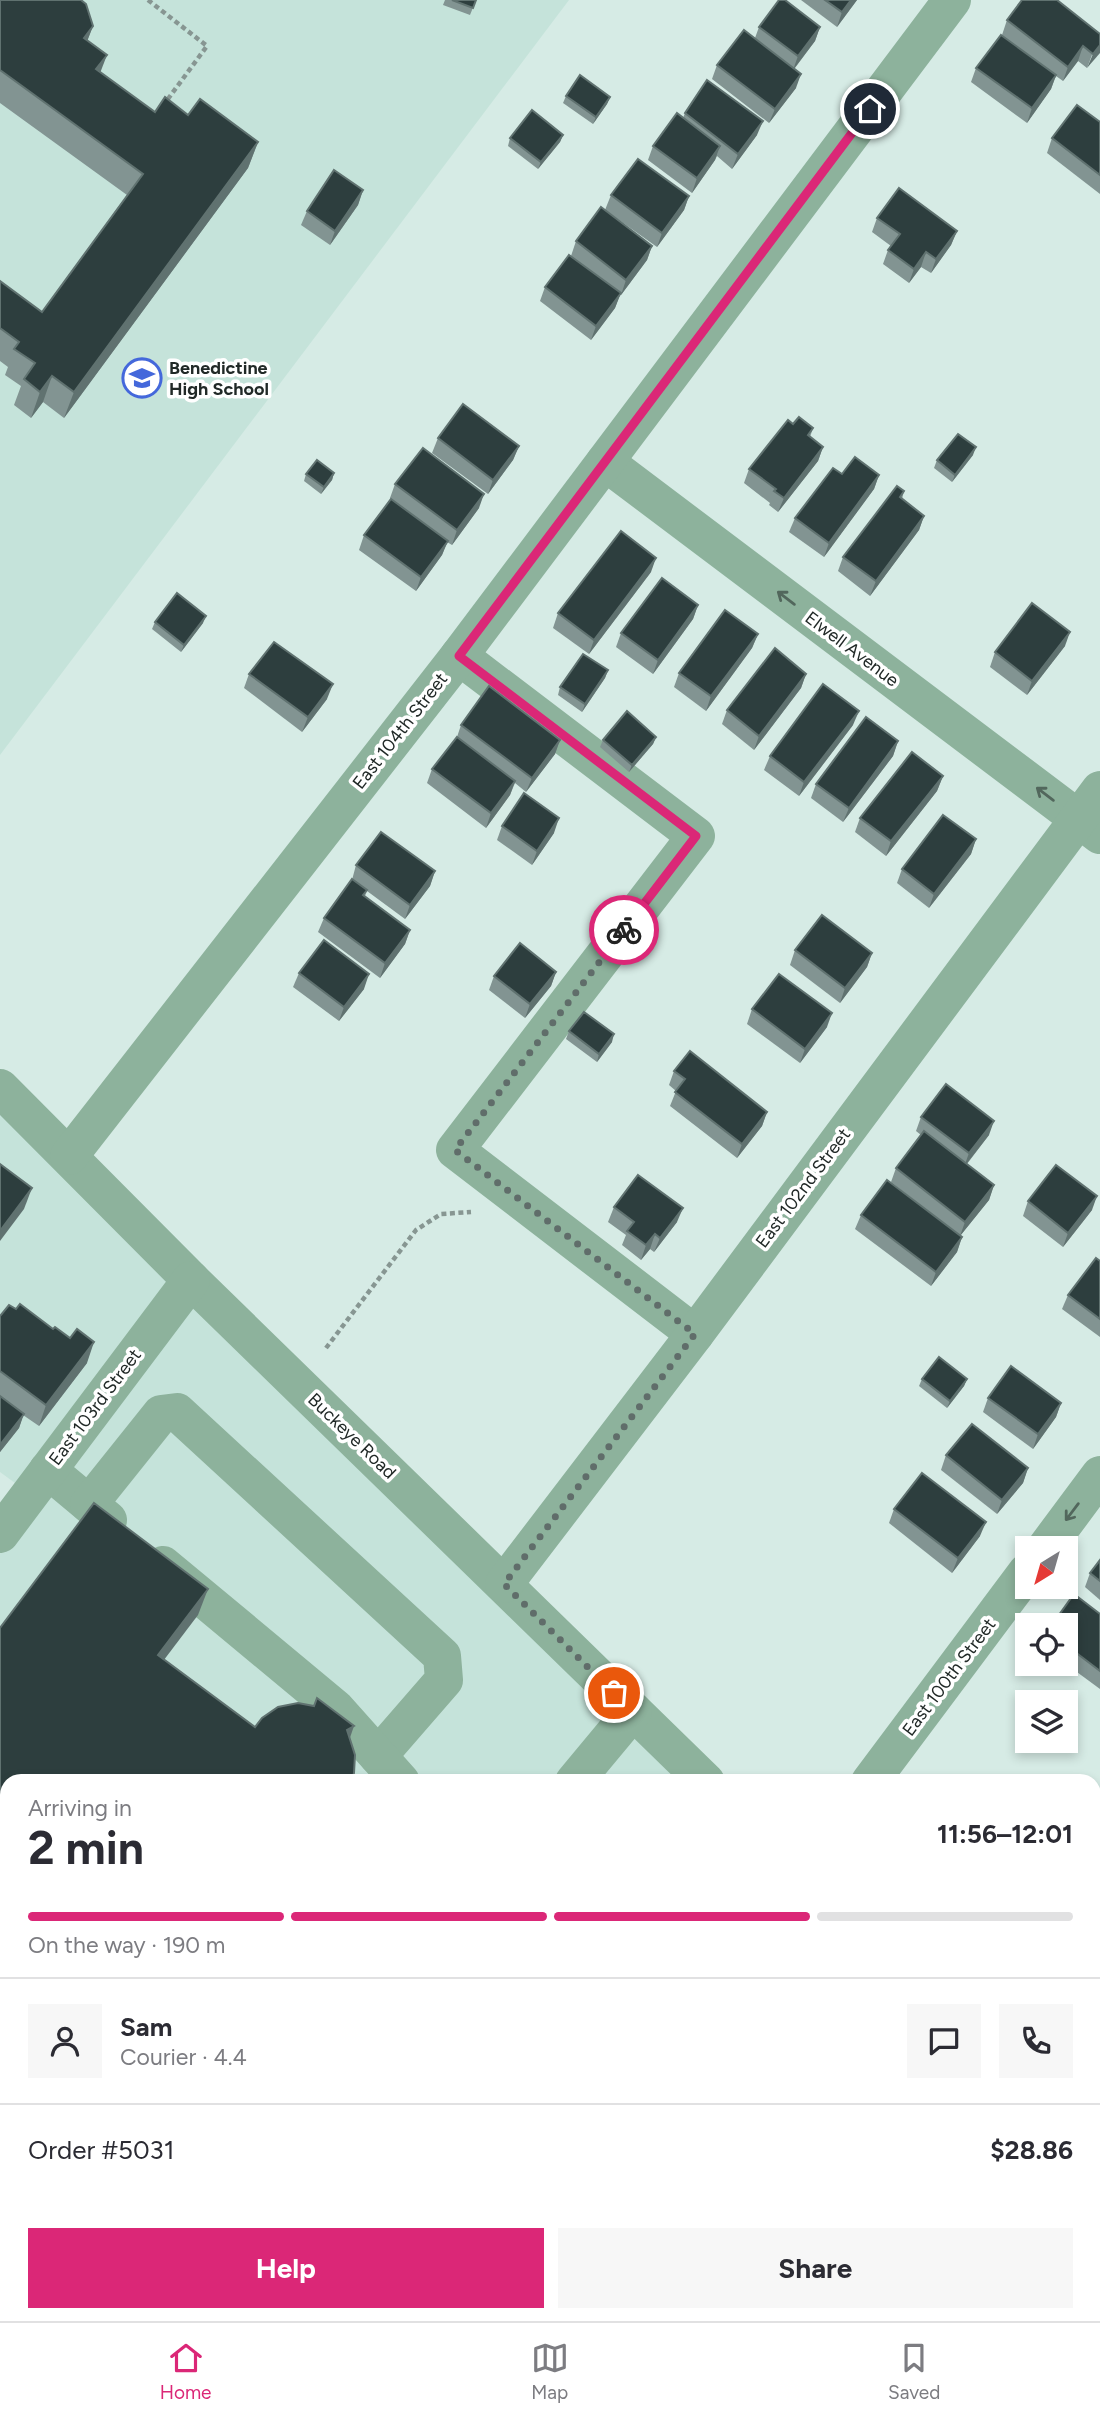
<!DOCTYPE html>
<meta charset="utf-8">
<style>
body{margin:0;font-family:Figtree,sans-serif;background:#f7f7f7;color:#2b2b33;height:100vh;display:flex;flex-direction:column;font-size:26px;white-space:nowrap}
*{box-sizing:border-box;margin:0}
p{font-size:23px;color:#7c7c81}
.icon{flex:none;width:38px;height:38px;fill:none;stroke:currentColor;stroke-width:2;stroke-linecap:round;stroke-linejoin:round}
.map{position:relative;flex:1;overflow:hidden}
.panel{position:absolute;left:0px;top:1774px;width:1101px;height:548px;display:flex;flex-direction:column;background:#fff;border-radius:21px 21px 0 0;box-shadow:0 4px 10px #0003}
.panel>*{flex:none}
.needle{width:46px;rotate:217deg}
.tools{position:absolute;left:1015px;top:1536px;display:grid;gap:14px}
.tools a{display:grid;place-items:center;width:63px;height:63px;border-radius:0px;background:#fff;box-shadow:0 4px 10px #0003;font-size:35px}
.pin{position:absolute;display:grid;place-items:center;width:60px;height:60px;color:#fff;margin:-30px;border:4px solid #fff;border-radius:50%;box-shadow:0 2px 7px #0007}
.courier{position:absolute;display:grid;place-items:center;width:70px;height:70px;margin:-35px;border:5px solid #db2777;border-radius:50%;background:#fff;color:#222;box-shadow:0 2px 9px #0007}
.head em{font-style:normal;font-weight:700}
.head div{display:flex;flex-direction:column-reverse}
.head{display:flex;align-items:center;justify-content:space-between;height:119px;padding:0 28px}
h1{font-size:46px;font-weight:700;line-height:52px}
.bar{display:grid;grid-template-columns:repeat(4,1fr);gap:10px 7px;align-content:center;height:84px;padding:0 28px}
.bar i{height:9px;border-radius:5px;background:#e1e1e2}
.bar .selected{background:#db2777}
.bar p{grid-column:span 4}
.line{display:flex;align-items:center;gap:18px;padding:0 28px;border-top:2px solid #e1e1e2}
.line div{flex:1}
.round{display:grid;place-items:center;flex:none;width:74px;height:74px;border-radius:0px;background:#f7f7f7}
.button{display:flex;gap:14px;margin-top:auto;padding:14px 28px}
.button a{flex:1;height:80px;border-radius:0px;background:#db2777;color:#fff;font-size:28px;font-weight:700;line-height:80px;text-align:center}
.button a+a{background:#f7f7f7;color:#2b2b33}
.tabs{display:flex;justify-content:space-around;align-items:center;height:98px;border-top:2px solid #e1e1e2;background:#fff;font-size:19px;color:#7c7c81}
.tabs a{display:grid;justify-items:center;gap:4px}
.tabs .selected{color:#db2777}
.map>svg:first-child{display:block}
.built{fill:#c5e3da}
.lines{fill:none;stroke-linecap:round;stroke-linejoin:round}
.path{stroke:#879692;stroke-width:4.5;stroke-dasharray:5 3.5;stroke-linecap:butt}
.minor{stroke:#8db29c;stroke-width:38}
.major{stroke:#3a865e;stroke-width:38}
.tram{stroke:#7b8986;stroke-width:2}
.wall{fill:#829492}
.shaded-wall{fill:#607270}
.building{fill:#2d3e3e;stroke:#607270;stroke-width:2}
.oneway{stroke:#52675c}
.done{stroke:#606d6a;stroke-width:7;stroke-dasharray:0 12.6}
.route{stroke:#db2777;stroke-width:9}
.labels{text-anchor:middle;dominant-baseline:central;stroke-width:7;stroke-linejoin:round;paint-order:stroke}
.poi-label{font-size:18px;font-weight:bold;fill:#212927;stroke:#fff;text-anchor:start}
.street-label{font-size:18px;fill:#212927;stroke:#fff}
</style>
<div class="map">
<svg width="1100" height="2321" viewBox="0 0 1100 2321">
<rect width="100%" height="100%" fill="#d6ebe5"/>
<g class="built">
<polygon points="0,0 569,0 0,755"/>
<polygon points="0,1088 706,1781 7,1782 7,1950 0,1946 0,1534 30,1494 0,1472"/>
<polygon points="1100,1833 1100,2321 752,2321 741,2315 1094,2315 1094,1841"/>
<polygon points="183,2315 237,2315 249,2321 180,2321"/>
</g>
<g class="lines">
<g class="path">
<polyline points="148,0 207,46 165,103"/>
<polyline points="326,1348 416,1230 441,1214 471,1212"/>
<polyline points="1094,2274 1100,2281"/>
<polyline points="999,2315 999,2321"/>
<polyline points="1041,2315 1044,2321"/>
<polyline points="923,2321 926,2315"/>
</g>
<g class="minor">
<polyline points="605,462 1100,835"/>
<polyline points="459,656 696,836 455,1150 695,1334"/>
<polyline points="0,1088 191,1280 706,1782"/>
<polyline points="69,1156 459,656 952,0"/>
<polyline points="48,1470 108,1520"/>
<polyline points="89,1504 161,1414 177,1412 442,1656 444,1680 378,1756"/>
<polyline points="0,1534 191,1280"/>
<polyline points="1045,1549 1100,1475"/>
<polyline points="163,1565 335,1708 401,1782"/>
<polyline points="504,1584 695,1334 1100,790"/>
<polyline points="574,1782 633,1711"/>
<polyline points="870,1782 1027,1572"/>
<polyline points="1094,2165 1100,2171"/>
</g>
<g class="major">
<polyline points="0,1946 7,1950"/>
<polyline points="0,2198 7,2202"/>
<polyline points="237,2315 249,2321"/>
<polyline points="741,2315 752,2321"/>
</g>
<g class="tram">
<polyline points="0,2061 7,2065"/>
<polyline points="0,2086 7,2090"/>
<polyline points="463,2315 475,2321"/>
<polyline points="520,2315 532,2321"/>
</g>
</g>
<g class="wall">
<polygon points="0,0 93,26 87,41 100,72 155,112 188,115 258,142 248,168 64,418 43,402 31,418 14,405 21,386 5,375 8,367 0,361 0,281 42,312 127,195 0,103"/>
<polygon points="445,0 476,0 470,15 443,5"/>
<polygon points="801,0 857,0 837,27"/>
<polygon points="1007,20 1100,34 1087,68 1078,61 1063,81 1056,76 1051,89 1027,123 971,82 976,68 1002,35"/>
<polygon points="759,27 820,27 815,41 795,68 796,88 769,123 712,79 717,65 755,38"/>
<polygon points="566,96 610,97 607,104 593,124 563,103"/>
<polygon points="685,113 757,135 732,169 717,156 715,160 692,193 648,160 653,146 683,118"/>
<polygon points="1100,122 1100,194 1047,153 1052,138"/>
<polygon points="563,135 560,142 538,169 508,146 510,138"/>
<polygon points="363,190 358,205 330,245 301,225 307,211"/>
<polygon points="611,195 689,196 684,210 657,247 605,210"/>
<polygon points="877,218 957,231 951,245 931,273 921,267 909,283 883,264 888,250 891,246 872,232"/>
<polygon points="576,241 652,246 647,260 621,295 620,294 615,308 591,340 540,301 545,287 571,256"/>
<polygon points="793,424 813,428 810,437 823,447 818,461 778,512 769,505 770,503 744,483 749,469"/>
<polygon points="438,438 519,446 513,460 488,494 432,453"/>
<polygon points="973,455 952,482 934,468 937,460"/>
<polygon points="334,473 332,480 321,494 304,481 306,474"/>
<polygon points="842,474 879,475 874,489 824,557 789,532 795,518"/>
<polygon points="395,484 479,508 452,545 447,542 442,555 416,591 359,550 364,535 391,499 390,498"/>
<polygon points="904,491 902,499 924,516 919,530 870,596 838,571 843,557"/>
<polygon points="651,572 589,654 553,628 558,613"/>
<polygon points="698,605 693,619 653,674 616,647 621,633"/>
<polygon points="155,622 203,623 181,652 152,629"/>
<polygon points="758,634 752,648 706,711 674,687 679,673"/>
<polygon points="1065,646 1027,695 990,667 995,652"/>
<polygon points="608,670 605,678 582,712 558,695 560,687"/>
<polygon points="249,674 327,699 302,732 244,688"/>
<polygon points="806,674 801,688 754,750 722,724 727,710"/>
<polygon points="461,725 560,740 555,754 526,792 515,783 510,795 486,828 427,783 432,769 457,737"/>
<polygon points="853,725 799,796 764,770 770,756"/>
<polygon points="656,737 653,744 629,772 600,747 603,740"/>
<polygon points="898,741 893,756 843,822 811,798 816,784"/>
<polygon points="943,776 937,791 886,856 855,832 860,818"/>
<polygon points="502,826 554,833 532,865 497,840"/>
<polygon points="976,839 971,854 929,908 897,883 902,869"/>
<polygon points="356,865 435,871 430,886 405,919 367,891 365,896 410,930 405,944 380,978 318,932 324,918 352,880"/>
<polygon points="795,950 872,953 867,967 840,1003 790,965"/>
<polygon points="556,972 551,986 525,1018 489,990 494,976"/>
<polygon points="299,973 364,989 339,1021 293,987"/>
<polygon points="752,1009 827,1027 800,1063 747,1024"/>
<polygon points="569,1031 612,1042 597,1062 566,1039"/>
<polygon points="674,1071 767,1112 762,1126 737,1158 670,1106 676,1091 669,1085"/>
<polygon points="921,1117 989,1135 967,1164 994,1185 989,1200 960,1236 962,1237 957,1252 931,1286 855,1229 861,1215 952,1230 891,1182 896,1168 921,1135 916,1131"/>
<polygon points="1028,1201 1092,1210 1063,1247 1023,1216"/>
<polygon points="614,1207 677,1222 654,1252 650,1249 641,1260 622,1245 626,1235 608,1222"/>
<polygon points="1100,1261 1100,1337 1062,1309 1068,1295"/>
<polygon points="0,1316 87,1363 39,1426 23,1415 19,1428 0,1452"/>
<polygon points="922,1379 967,1379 964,1386 947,1408 919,1386"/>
<polygon points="988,1398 1061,1403 1056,1417 1033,1449 983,1412"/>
<polygon points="946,1455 1028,1468 1023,1483 997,1514 941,1470"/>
<polygon points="894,1509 980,1536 952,1573 889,1523"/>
<polygon points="1100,1560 1100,1600 1085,1587 1090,1573"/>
<polygon points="1100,1613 1100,1689 1066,1664 1066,1626"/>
</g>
<g class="shaded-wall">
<polygon points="851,0 857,0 837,27 842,12"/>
<polygon points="93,26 83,52 84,38"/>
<polygon points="820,27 815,41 793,70 798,56"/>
<polygon points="1100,45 1100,53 1087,68 1093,54"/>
<polygon points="1083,46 1078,61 1063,81 1068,67"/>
<polygon points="107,55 97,81 96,69"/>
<polygon points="801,74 796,88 769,123 775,109"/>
<polygon points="1056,75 1051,89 1027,123 1032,108"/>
<polygon points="610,97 607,104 593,124 596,117"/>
<polygon points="763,121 757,135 732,169 738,154"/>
<polygon points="563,135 560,142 538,169 541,162"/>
<polygon points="258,142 248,168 64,418 74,392"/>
<polygon points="720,146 715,160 692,193 697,178"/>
<polygon points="363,190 358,205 330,245 335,231"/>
<polygon points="689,196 684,210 657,247 662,233"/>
<polygon points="957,231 951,245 931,273 936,259"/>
<polygon points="652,246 647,260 621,295 626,280"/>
<polygon points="926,252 921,267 909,283 914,269"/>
<polygon points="621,293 615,308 591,340 596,326"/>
<polygon points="52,376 43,402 31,418 40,392"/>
<polygon points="519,446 513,460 488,494 493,480"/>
<polygon points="823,447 818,461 778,512 784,498"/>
<polygon points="976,447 973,455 952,482 955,475"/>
<polygon points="334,473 332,480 321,494 324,487"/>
<polygon points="879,475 874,489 824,557 829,543"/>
<polygon points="484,494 479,508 452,545 457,530"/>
<polygon points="924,516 919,530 870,596 876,581"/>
<polygon points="448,541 442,555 416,591 421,577"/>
<polygon points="656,558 651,572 589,654 594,640"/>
<polygon points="698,605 693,619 653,674 658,660"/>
<polygon points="206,616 203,623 181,652 184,645"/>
<polygon points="1070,632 1065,646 1027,695 1032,681"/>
<polygon points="758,634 752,648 706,711 711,696"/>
<polygon points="608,670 605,678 582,712 585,704"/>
<polygon points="806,674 801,688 754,750 759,736"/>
<polygon points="333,684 327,699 302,732 308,717"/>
<polygon points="859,711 853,725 799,796 804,782"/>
<polygon points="656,737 653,744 629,772 632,765"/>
<polygon points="560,740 555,754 526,792 532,778"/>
<polygon points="898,741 893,756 843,822 849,808"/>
<polygon points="943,776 937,791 886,856 891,841"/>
<polygon points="515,781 510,795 486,828 491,813"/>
<polygon points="559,818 554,833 532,865 537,851"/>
<polygon points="976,839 971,854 929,908 934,894"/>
<polygon points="435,871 430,886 405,919 410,905"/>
<polygon points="410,930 405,944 380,978 385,963"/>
<polygon points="872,953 867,967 840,1003 845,988"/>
<polygon points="556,972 551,986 525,1018 530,1004"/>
<polygon points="369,974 364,989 339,1021 344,1007"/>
<polygon points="832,1013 827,1027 800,1063 805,1049"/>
<polygon points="614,1034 612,1042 597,1062 599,1054"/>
<polygon points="767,1112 762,1126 737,1158 742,1144"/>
<polygon points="994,1121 989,1135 964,1167 969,1153"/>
<polygon points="994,1185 989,1200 960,1236 965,1222"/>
<polygon points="32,1188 24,1209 0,1241 0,1231"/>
<polygon points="1097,1196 1092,1210 1063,1247 1068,1233"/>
<polygon points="683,1208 677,1222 654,1252 660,1238"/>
<polygon points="655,1234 650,1249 641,1260 646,1245"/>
<polygon points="962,1237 957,1252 931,1286 936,1272"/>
<polygon points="94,1342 87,1363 39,1426 46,1405"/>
<polygon points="967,1379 964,1386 947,1408 950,1401"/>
<polygon points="1061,1403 1056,1417 1033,1449 1038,1434"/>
<polygon points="24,1414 19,1428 0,1452 0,1445"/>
<polygon points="1028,1468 1023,1483 997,1514 1002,1500"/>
<polygon points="986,1522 980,1536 952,1573 958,1558"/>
<polygon points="208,1589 198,1615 148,1681 158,1655"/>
<polygon points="354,1726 345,1752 347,1730"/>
<polygon points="7,1805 7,1818 0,1828 0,1814"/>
</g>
<g class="building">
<polygon points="0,0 81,0 86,4 93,26 84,38 107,55 96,69 155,112 165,97 188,115 200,99 258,142 74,392 52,376 40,392 24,379 35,363 14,349 19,342 0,328 0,281 42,312 143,174 0,70"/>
<polygon points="452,0 476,0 473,8"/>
<polygon points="779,0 785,0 820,27 798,56 759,27"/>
<polygon points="825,0 851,0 842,12"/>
<polygon points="1022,0 1057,0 1100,34 1100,45 1093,54 1083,46 1068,67 1007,20"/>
<polygon points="744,30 801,74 775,109 717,65"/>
<polygon points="1001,35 1056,75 1032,108 976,68"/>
<polygon points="580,75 610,97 596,117 566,96"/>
<polygon points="707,80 763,121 738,154 685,113"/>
<polygon points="1077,105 1100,122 1100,175 1052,138"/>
<polygon points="532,110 563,135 541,162 510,138"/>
<polygon points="677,113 720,146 697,178 653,146"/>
<polygon points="638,159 689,196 662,233 611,195"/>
<polygon points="334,170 363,190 335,231 307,211"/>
<polygon points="899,188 957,231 936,259 926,252 914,269 888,250 900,234 877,218"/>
<polygon points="601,207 652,246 626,280 576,241"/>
<polygon points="569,255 621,293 596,326 545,287"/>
<polygon points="463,404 519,446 493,480 438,438"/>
<polygon points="799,417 813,428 808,435 823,447 784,498 774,491 776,489 749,469 788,420 793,424"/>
<polygon points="958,434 976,447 955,475 937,460"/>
<polygon points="423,448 484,494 457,530 395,484"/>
<polygon points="855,457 879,475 829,543 795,518 833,468 842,474"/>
<polygon points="317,460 334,473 324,487 306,474"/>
<polygon points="897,486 904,491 900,497 924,516 876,581 843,557"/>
<polygon points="391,499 448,541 421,577 364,535"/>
<polygon points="621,531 656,558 594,640 558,613"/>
<polygon points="662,578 698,605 658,660 621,633"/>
<polygon points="177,593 206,616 184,645 155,622"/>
<polygon points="1032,603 1070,632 1032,681 995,652"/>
<polygon points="725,610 758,634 711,696 679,673"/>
<polygon points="274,642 333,684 308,717 249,674"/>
<polygon points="775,648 806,674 759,736 727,710"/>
<polygon points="583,654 608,670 585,704 560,687"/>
<polygon points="823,684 859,711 804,782 770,756"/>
<polygon points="489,686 560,740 532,778 461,725"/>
<polygon points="627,711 656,737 632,765 603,740"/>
<polygon points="866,717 898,741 849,808 816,784"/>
<polygon points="457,737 515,781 491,813 432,769"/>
<polygon points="912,752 943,776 891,841 860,818"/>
<polygon points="524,793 559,818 537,851 502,826"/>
<polygon points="943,815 976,839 934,894 902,869"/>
<polygon points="381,832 435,871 410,905 356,865"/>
<polygon points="352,879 367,890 363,895 410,930 385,963 324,918"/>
<polygon points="822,915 872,953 845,988 795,950"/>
<polygon points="324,940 369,974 344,1007 299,973"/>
<polygon points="520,943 556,972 530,1004 494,976"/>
<polygon points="779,974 832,1013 805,1049 752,1009"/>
<polygon points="584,1012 614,1034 599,1054 569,1031"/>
<polygon points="690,1051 767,1112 742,1144 675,1092 685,1079 674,1071"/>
<polygon points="946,1084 994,1121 969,1153 921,1117"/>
<polygon points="924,1131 994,1185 965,1222 896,1168"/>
<polygon points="0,1164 32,1188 0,1231"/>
<polygon points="1056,1165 1097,1196 1068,1233 1028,1201"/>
<polygon points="638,1175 683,1208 660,1238 655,1234 646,1245 627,1231 634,1222 614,1207"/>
<polygon points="887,1180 962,1237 936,1272 861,1215"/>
<polygon points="1096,1258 1100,1261 1100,1319 1068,1295"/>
<polygon points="20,1304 53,1329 55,1327 70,1338 77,1329 94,1342 46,1405 0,1371 0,1316 9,1305 16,1309"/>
<polygon points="939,1357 967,1379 950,1401 922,1379"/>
<polygon points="1011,1366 1061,1403 1038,1434 988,1398"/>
<polygon points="0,1396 24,1414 0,1445"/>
<polygon points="972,1424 1028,1468 1002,1500 946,1455"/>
<polygon points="922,1473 986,1522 958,1558 894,1509"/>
<polygon points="94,1503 208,1589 158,1655 255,1727 262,1718 278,1707 298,1703 314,1706 317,1698 354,1726 347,1730 355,1755 354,1773 351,1782 7,1782 7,1805 0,1814 0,1628"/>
<polygon points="1100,1560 1100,1581 1090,1573"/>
<polygon points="1074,1594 1100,1614 1100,1671 1066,1645 1066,1626 1051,1626"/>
</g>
<defs><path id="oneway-shaft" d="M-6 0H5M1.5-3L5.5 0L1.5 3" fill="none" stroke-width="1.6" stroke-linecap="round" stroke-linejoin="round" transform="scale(1.75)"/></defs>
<g class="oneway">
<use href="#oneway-shaft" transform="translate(786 598) rotate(-143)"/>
<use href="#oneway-shaft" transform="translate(1045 794) rotate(-143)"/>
<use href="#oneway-shaft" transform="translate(1072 1512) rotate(127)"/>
</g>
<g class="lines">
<polyline class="done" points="614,1693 504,1584 695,1334 455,1150 624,930"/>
<polyline class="route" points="624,930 696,836 459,656 870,109"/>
</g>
<defs>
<g id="school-ring" transform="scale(2.0125)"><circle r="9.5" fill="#fff" stroke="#4468db" stroke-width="1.5"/><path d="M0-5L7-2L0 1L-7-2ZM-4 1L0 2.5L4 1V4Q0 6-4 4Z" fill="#4468db"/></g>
</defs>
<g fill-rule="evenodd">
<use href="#school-ring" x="142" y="378"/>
</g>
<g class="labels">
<g class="poi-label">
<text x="169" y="368">Benedictine<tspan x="169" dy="21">High School</tspan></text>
</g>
<g class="street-label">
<text transform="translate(852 649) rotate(37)">Elwell Avenue</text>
<text transform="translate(400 731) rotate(-52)">East 104th Street</text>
<text transform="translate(803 1188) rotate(-53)">East 102nd Street</text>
<text transform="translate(95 1407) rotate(-53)">East 103rd Street</text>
<text transform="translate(352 1436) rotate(44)">Buckeye Road</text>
<text transform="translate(949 1677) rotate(-53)">East 100th Street</text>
</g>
</g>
</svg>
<div class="tools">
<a><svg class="needle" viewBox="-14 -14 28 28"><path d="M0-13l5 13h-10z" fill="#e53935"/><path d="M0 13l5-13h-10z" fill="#7c7c81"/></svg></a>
<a><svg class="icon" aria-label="locate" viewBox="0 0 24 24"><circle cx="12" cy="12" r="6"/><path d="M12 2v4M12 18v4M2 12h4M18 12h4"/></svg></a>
<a><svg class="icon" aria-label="layers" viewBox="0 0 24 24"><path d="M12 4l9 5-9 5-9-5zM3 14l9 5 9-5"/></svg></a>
</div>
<div class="pin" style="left:614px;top:1693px;background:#ea580c"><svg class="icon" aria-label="bag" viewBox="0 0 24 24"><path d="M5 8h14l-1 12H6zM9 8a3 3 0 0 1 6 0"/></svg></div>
<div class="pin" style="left:870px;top:109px;background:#1f2937"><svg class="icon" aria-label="home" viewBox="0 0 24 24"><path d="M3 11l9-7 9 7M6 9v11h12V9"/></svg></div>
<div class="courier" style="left:624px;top:930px"><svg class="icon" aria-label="bike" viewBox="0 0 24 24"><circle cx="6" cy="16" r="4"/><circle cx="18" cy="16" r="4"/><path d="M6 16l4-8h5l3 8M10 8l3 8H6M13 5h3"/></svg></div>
<section class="panel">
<div class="head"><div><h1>2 min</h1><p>Arriving in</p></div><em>11:56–12:01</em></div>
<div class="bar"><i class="selected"></i><i class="selected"></i><i class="selected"></i><i></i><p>On the way · 190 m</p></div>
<div class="line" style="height:126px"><a class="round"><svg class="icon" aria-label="person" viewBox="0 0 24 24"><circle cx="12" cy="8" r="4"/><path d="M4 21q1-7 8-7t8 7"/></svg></a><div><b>Sam</b><p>Courier · 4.4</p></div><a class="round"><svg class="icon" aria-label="chat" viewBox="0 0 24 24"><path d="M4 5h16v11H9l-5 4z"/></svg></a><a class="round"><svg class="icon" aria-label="phone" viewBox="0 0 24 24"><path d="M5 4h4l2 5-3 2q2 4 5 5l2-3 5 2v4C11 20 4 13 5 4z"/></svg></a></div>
<div class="line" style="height:91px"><div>Order #5031</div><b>$28.86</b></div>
<div class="button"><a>Help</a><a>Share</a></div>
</section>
</div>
<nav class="tabs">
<a class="selected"><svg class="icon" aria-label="home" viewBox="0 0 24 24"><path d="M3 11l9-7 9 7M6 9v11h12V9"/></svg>Home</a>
<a><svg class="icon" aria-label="map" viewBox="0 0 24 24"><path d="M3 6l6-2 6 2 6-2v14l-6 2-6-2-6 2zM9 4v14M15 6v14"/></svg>Map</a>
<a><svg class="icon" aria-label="saved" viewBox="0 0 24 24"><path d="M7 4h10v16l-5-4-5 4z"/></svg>Saved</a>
</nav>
